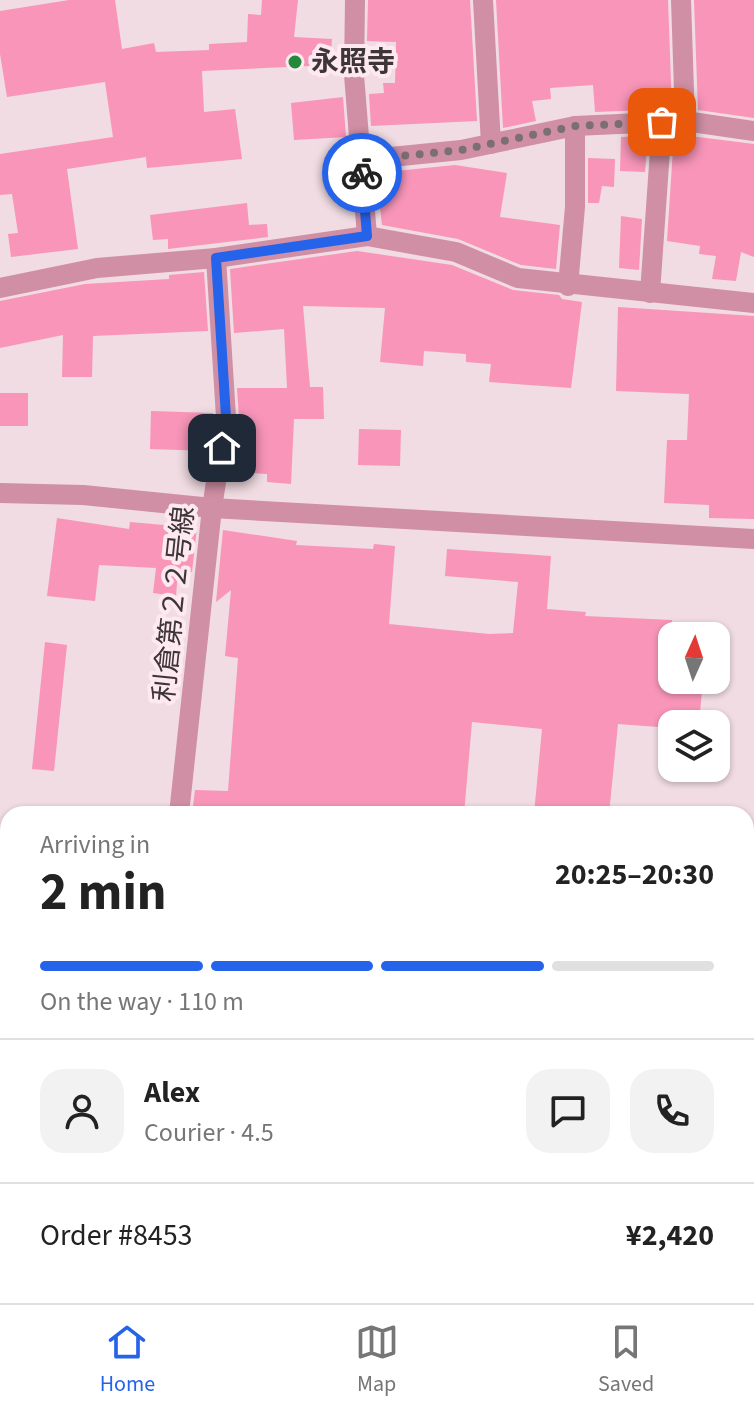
<!DOCTYPE html>
<meta charset="utf-8">
<style>
body{margin:0;font-family:"Source Sans 3","Noto Sans JP",sans-serif;background:#f2f2f2;color:#222;height:100vh;display:flex;flex-direction:column;font-size:30px;white-space:nowrap}
*{box-sizing:border-box;margin:0}
p{font-size:26px;color:#767676}
.icon{flex:none;width:44px;height:44px;fill:none;stroke:currentColor;stroke-width:2;stroke-linecap:round;stroke-linejoin:round}
.map{position:relative;flex:1;overflow:hidden}
.drawer{position:absolute;left:0px;top:806px;width:754px;height:498px;display:flex;flex-direction:column;background:#fff;border-radius:24px 24px 0 0;box-shadow:0 2px 6px #0004}
.drawer>*{flex:none}
.needle{width:52px;rotate:3deg}
.tools{position:absolute;left:658px;top:622px;display:grid;gap:16px}
.tools a{display:grid;place-items:center;width:72px;height:72px;border-radius:16px;background:#fff;box-shadow:0 2px 6px #0004;font-size:40px}
.pin{position:absolute;display:grid;place-items:center;width:68px;height:68px;color:#fff;margin:-34px;border-radius:16px;box-shadow:0 4px 12px #0006}
.courier{position:absolute;display:grid;place-items:center;width:80px;height:80px;margin:-40px;border:6px solid #2563eb;border-radius:50%;background:#fff;color:#222;box-shadow:0 2px 10px #0007}
.headline em{font-style:normal;font-weight:700}
.headline div{display:flex;flex-direction:column-reverse}
.headline{display:flex;align-items:center;justify-content:space-between;height:136px;padding:0 40px}
h1{font-size:52px;font-weight:700;line-height:60px}
.bar{display:grid;grid-template-columns:repeat(4,1fr);gap:12px 8px;align-content:center;height:96px;padding:0 40px}
.bar i{height:10px;border-radius:6px;background:#e0e0e0}
.bar .selected{background:#2563eb}
.bar p{grid-column:span 4}
.line{display:flex;align-items:center;gap:20px;padding:0 40px;border-top:2px solid #e0e0e0}
.line div{flex:1}
.round{display:grid;place-items:center;flex:none;width:84px;height:84px;border-radius:24px;background:#f2f2f2}
.menu{display:flex;justify-content:space-around;align-items:center;height:112px;border-top:2px solid #e0e0e0;background:#fff;font-size:22px;color:#767676}
.menu a{display:grid;justify-items:center;gap:4px}
.menu .selected{color:#2563eb}
.map>svg:first-child{display:block}
.building{fill:#f895b8}
.lines{fill:none;stroke-linecap:round;stroke-linejoin:round}
.minor{stroke:#d08fa4;stroke-width:20}
.done{stroke:#7c6f73;stroke-width:8;stroke-dasharray:0 14.4}
.route{stroke:#2563eb;stroke-width:10}
.poi-dot{fill:#24893d;stroke:#fde9ef;stroke-width:3}
.labels{text-anchor:middle;dominant-baseline:central;stroke-width:8;stroke-linejoin:round;paint-order:stroke}
.poi-label{font-size:28px;font-weight:bold;fill:#3d3537;stroke:#fde9ef;text-anchor:start}
.street-label{font-size:28px;fill:#3d3537;stroke:#fde9ef}
</style>
<div class="map">
<svg width="754" height="1303" viewBox="0 0 754 1303">
<rect width="100%" height="100%" fill="#f0dce2"/>
<g class="building">
<polygon points="69,0 115,0 122,49 154,43 156,52 209,50 209,44 247,42 248,14 261,15 262,0 298,0 294,37 332,39 330,65 202,71 204,112 235,109 242,159 147,168 146,157 67,169 78,249 11,257 8,234 18,233 12,194 0,195 0,154 113,137 105,82 7,97 0,54 0,11"/>
<polygon points="368,0 470,0 477,121 371,126 369,94 384,93 383,83 395,83 396,42 367,41"/>
<polygon points="496,0 668,0 672,109 595,112 593,85 550,88 551,99 532,101 536,121 503,128"/>
<polygon points="694,0 754,0 754,118 698,110"/>
<polygon points="343,97 346,137 294,140 291,103"/>
<polygon points="674,134 754,144 754,257 741,252 736,281 712,279 716,256 699,254 700,246 667,241"/>
<polygon points="648,136 645,172 620,171 621,137"/>
<polygon points="588,158 615,159 614,187 602,186 599,203 588,203"/>
<polygon points="455,165 507,173 500,217 560,225 556,269 521,265 458,239 382,225 376,173"/>
<polygon points="247,203 249,225 267,224 268,237 168,249 168,239 153,240 150,215"/>
<polygon points="621,216 642,219 639,270 619,268"/>
<polygon points="357,251 452,265 513,290 559,295 562,299 582,302 571,388 489,382 491,364 466,362 466,354 424,351 423,366 380,362 385,308 303,306 310,387 323,387 324,419 294,419 291,484 267,482 267,474 237,472 238,452 234,452 239,419 237,388 287,388 284,329 234,333 230,269"/>
<polygon points="204,272 208,331 93,336 92,377 62,377 63,335 0,348 0,301 85,284 169,279 169,275"/>
<polygon points="618,307 754,316 754,519 709,518 709,505 664,503 667,440 687,440 689,394 616,391"/>
<rect x="0" y="393" width="28" height="33"/>
<polygon points="151,411 213,413 208,451 150,449"/>
<polygon points="359,429 401,430 400,466 358,465"/>
<polygon points="57,518 129,529 130,522 197,528 192,572 178,570 176,596 153,593 156,568 99,565 95,601 47,596"/>
<polygon points="223,530 297,541 296,545 373,549 374,544 395,546 389,624 489,634 513,633 518,582 445,576 447,549 551,556 547,609 586,612 585,616 672,620 672,680 703,680 699,724 672,724 672,728 618,724 609,814 534,814 542,729 472,722 464,814 192,814 195,790 228,791 238,658 225,656 231,590 216,602"/>
<polygon points="45,642 67,645 54,771 32,769"/>
</g>
<g class="lines">
<g class="minor">
<polyline points="355,0 354,75 367,236"/>
<polyline points="483,0 491,144"/>
<polyline points="681,0 685,121"/>
<polyline points="361,160 461,150 575,126 685,121 754,131"/>
<polyline points="568,286 575,207 575,126"/>
<polyline points="0,288 97,268 216,258 367,236 456,252 518,278 754,303"/>
<polyline points="650,293 662,122"/>
<polyline points="0,493 83,495 212,508 754,539"/>
<polyline points="179,814 212,508 226,417 216,258"/>
<polyline points="0,899 8,899"/>
<polyline points="746,941 754,942"/>
<polyline points="157,1296 159,1303"/>
</g>
</g>
<g class="lines">
<polyline class="done" points="362,173 361,160 461,150 575,126 662,122"/>
<polyline class="route" points="222,448 226,417 216,258 367,236 362,173"/>
</g>
<circle class="poi-dot" cx="295" cy="62" r="8"/>
<g class="labels">
<g class="poi-label">
<text x="311" y="62">永照寺</text>
</g>
<g class="street-label">
<text transform="translate(174 604) rotate(-84)">利倉第２２号線</text>
</g>
</g>
</svg>
<div class="tools">
<a><svg class="needle" viewBox="-14 -14 28 28"><path d="M0-13l5 13h-10z" fill="#e53935"/><path d="M0 13l5-13h-10z" fill="#767676"/></svg></a>
<a><svg class="icon" aria-label="layers" viewBox="0 0 24 24"><path d="M12 4l9 5-9 5-9-5zM3 14l9 5 9-5"/></svg></a>
</div>
<div class="pin" style="left:662px;top:122px;background:#ea580c"><svg class="icon" aria-label="bag" viewBox="0 0 24 24"><path d="M5 8h14l-1 12H6zM9 8a3 3 0 0 1 6 0"/></svg></div>
<div class="pin" style="left:222px;top:448px;background:#1f2937"><svg class="icon" aria-label="home" viewBox="0 0 24 24"><path d="M3 11l9-7 9 7M6 9v11h12V9"/></svg></div>
<div class="courier" style="left:362px;top:173px"><svg class="icon" aria-label="bike" viewBox="0 0 24 24"><circle cx="6" cy="16" r="4"/><circle cx="18" cy="16" r="4"/><path d="M6 16l4-8h5l3 8M10 8l3 8H6M13 5h3"/></svg></div>
<section class="drawer">
<div class="headline"><div><h1>2 min</h1><p>Arriving in</p></div><em>20:25–20:30</em></div>
<div class="bar"><i class="selected"></i><i class="selected"></i><i class="selected"></i><i></i><p>On the way · 110 m</p></div>
<div class="line" style="height:144px"><a class="round"><svg class="icon" aria-label="person" viewBox="0 0 24 24"><circle cx="12" cy="8" r="4"/><path d="M4 21q1-7 8-7t8 7"/></svg></a><div><b>Alex</b><p>Courier · 4.5</p></div><a class="round"><svg class="icon" aria-label="chat" viewBox="0 0 24 24"><path d="M4 5h16v11H9l-5 4z"/></svg></a><a class="round"><svg class="icon" aria-label="phone" viewBox="0 0 24 24"><path d="M5 4h4l2 5-3 2q2 4 5 5l2-3 5 2v4C11 20 4 13 5 4z"/></svg></a></div>
<div class="line" style="height:104px"><div>Order #8453</div><b>¥2,420</b></div>
</section>
</div>
<nav class="menu">
<a class="selected"><svg class="icon" aria-label="home" viewBox="0 0 24 24"><path d="M3 11l9-7 9 7M6 9v11h12V9"/></svg>Home</a>
<a><svg class="icon" aria-label="map" viewBox="0 0 24 24"><path d="M3 6l6-2 6 2 6-2v14l-6 2-6-2-6 2zM9 4v14M15 6v14"/></svg>Map</a>
<a><svg class="icon" aria-label="saved" viewBox="0 0 24 24"><path d="M7 4h10v16l-5-4-5 4z"/></svg>Saved</a>
</nav>
